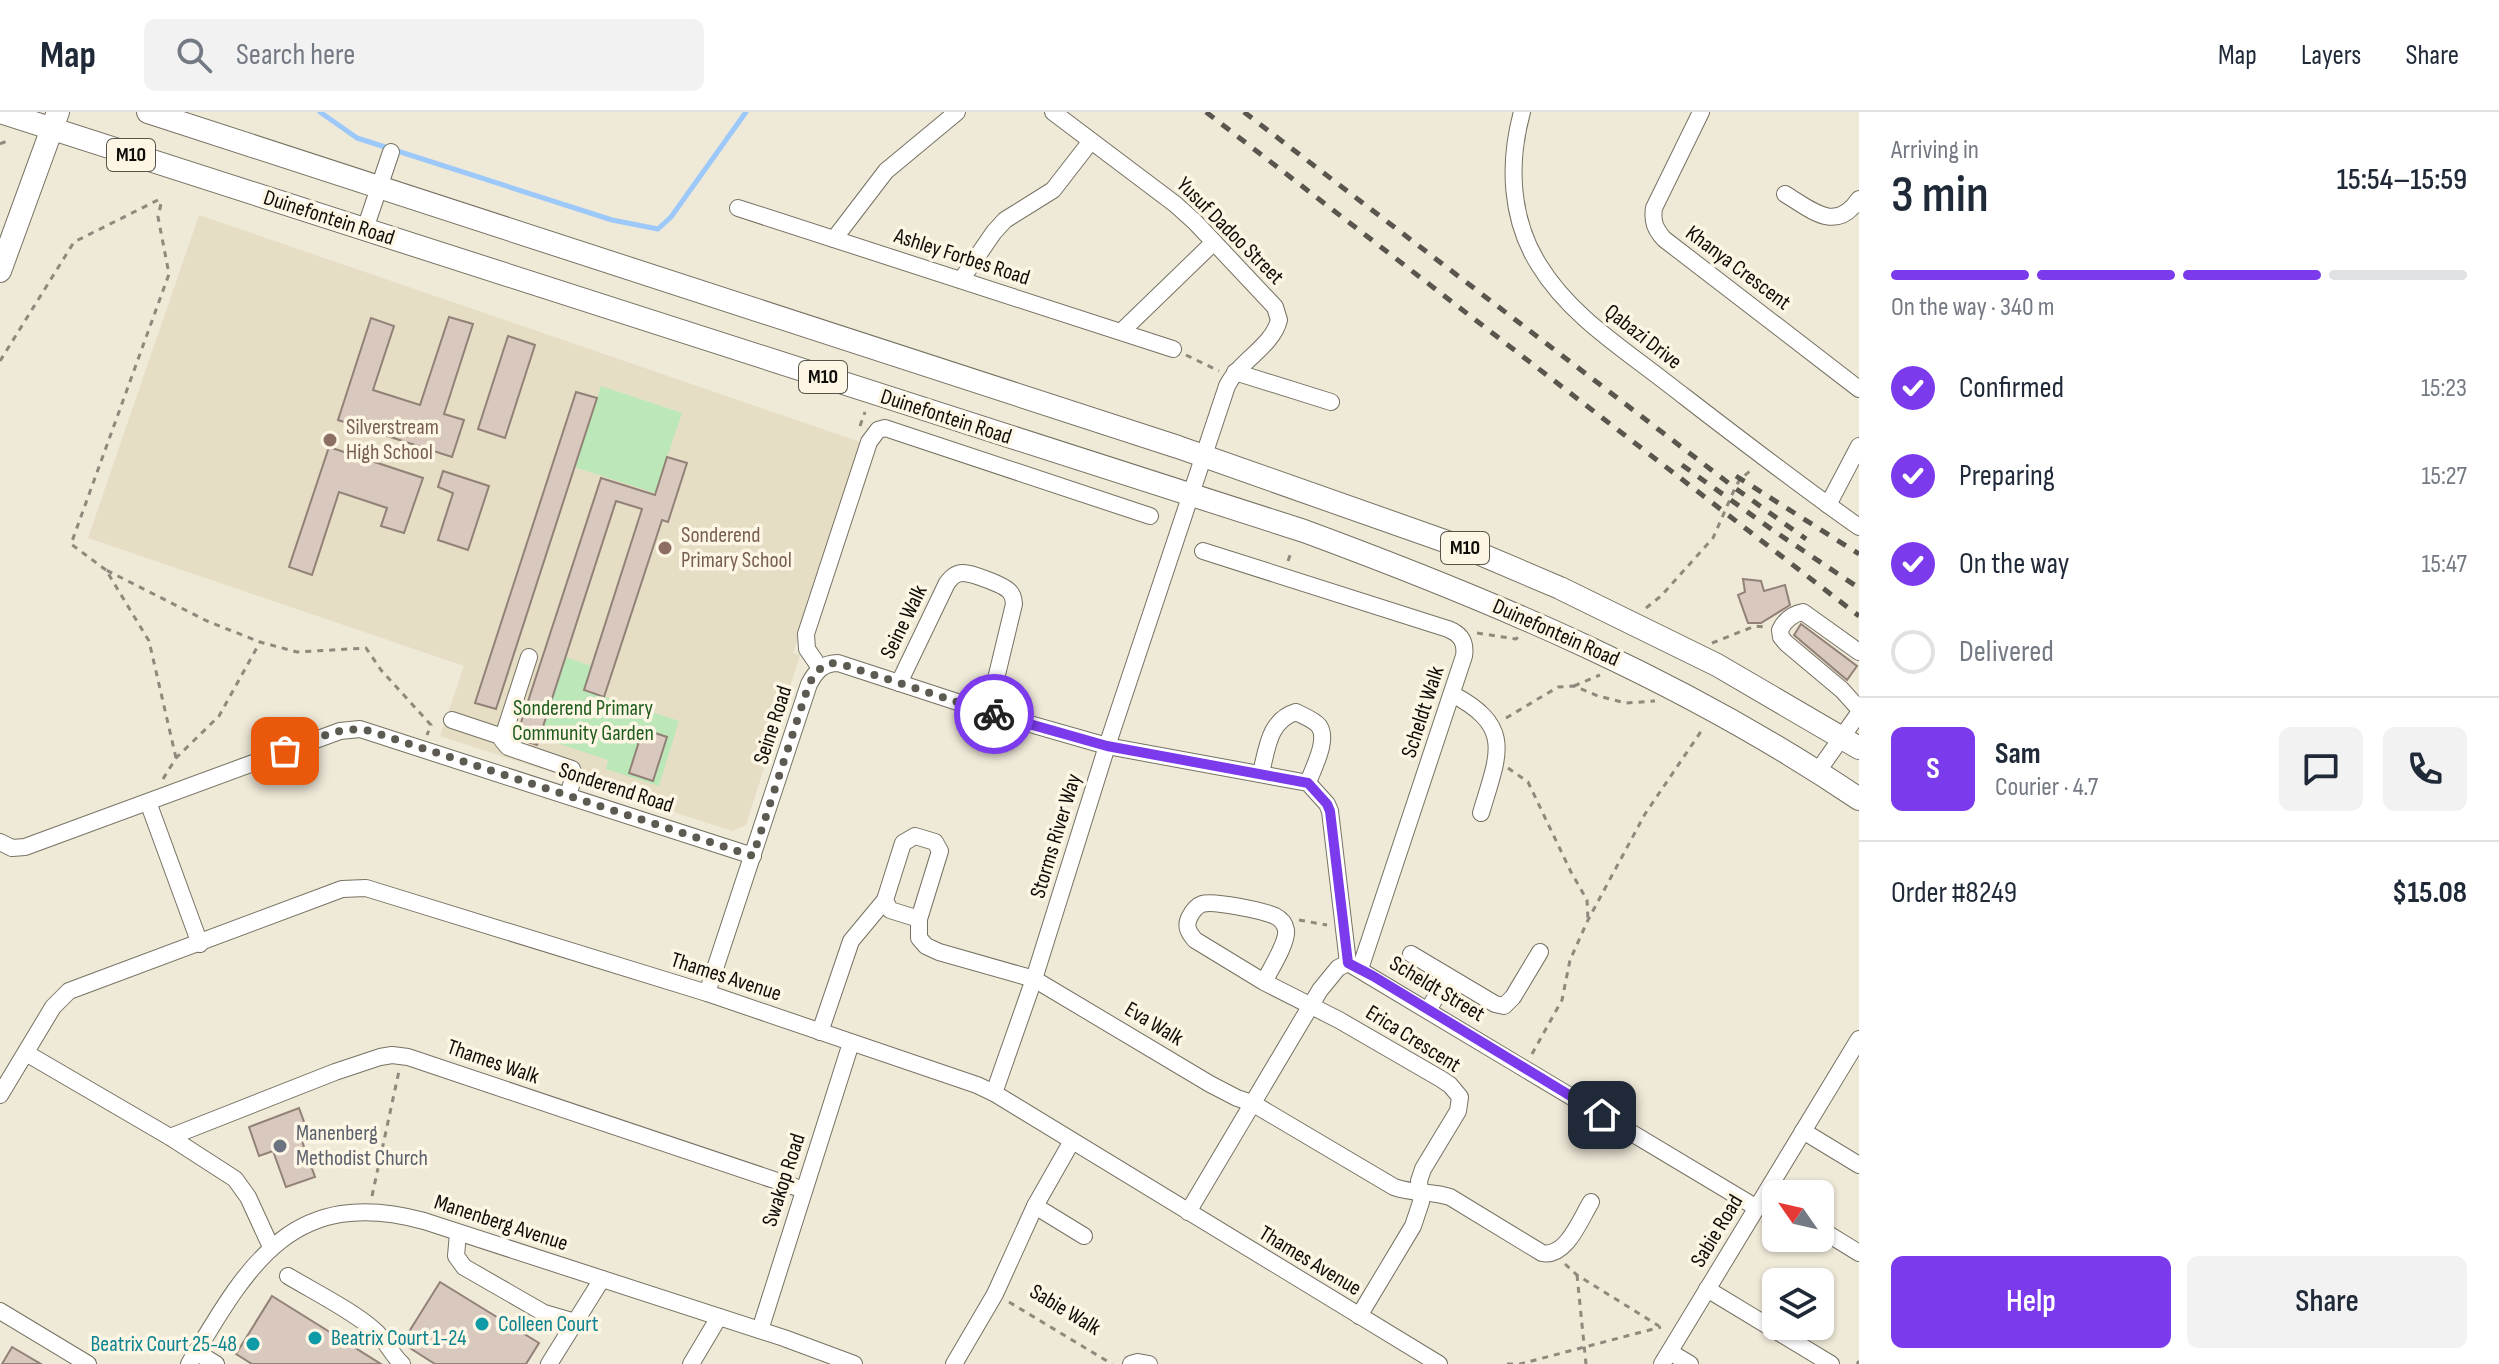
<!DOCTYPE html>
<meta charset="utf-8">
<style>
body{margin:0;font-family:"Sofia Sans Condensed",sans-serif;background:#f2f2f3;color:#1f2937;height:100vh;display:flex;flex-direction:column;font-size:30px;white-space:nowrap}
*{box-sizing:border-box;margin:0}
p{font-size:26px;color:#747a83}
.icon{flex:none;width:44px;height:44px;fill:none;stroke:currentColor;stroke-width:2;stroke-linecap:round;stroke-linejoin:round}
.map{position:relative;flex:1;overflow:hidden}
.drawer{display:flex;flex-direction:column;background:#fff;width:640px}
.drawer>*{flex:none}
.needle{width:52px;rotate:304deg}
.buttons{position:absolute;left:1762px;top:1068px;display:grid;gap:16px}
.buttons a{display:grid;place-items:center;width:72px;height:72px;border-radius:12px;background:#fff;box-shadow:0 2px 6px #0004;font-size:40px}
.pin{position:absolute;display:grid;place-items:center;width:68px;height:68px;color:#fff;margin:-34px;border-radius:16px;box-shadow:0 4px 12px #0006}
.courier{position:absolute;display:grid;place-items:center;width:80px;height:80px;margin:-40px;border:6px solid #7c3aed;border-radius:50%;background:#fff;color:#222;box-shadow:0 2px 10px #0007}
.headline em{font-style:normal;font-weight:600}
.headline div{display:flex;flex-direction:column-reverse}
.headline{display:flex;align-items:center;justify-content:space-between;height:136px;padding:0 32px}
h1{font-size:52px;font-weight:600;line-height:60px}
.bar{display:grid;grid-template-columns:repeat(4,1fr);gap:12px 8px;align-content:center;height:96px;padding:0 32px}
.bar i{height:10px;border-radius:6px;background:#e0e1e3}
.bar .on{background:#7c3aed}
.bar p{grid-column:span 4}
.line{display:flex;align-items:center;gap:20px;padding:0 32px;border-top:2px solid #e0e1e3}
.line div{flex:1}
.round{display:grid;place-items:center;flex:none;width:84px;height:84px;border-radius:12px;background:#f2f2f3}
ol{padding:0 32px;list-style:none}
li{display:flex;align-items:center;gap:24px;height:88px}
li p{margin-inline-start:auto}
li .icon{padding:8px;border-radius:50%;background:#7c3aed;color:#fff;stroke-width:4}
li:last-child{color:#747a83}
li i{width:44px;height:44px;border:4px solid #e0e1e3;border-radius:50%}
.button{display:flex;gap:16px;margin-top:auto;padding:16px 32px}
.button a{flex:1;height:92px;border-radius:12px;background:#7c3aed;color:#fff;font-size:32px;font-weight:600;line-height:92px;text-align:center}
.button a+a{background:#f2f2f3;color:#1f2937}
header{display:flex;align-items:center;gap:48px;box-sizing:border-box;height:112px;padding:0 40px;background:#fff;border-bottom:2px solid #e0e1e3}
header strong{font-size:38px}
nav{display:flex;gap:44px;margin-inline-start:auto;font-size:28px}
.search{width:560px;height:72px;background:#f2f2f3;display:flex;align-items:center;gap:20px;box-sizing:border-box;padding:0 28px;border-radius:12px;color:#747a83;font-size:30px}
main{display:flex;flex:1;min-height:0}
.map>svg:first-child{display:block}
.built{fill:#e6ddc5}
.green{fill:#bce7b8;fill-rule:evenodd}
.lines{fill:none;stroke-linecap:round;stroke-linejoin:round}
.stream{stroke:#9dc9fa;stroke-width:5}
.building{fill:#d9c8bd;stroke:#918177;stroke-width:2}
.minor-casing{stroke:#767162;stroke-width:18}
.major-casing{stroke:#767162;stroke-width:24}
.path{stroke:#8d897d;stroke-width:3;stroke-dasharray:6 6;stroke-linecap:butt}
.minor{stroke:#fff;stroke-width:16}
.major{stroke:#fff;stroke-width:22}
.rail{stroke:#59564d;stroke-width:5;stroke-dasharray:10 10;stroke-linecap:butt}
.done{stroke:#5d5a51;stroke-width:8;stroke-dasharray:0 14.4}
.route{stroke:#7c3aed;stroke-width:10}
.education-dot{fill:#8d6e63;stroke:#fdf6e5;stroke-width:3}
.worship-dot{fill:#6b7280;stroke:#fdf6e5;stroke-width:3}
.culture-dot{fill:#0f9aa8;stroke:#fdf6e5;stroke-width:3}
.labels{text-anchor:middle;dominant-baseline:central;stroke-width:7;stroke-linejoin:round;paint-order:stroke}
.shield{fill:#fdf6e5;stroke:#56534a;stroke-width:2}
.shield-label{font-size:20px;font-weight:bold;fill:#0f0d08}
.street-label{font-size:22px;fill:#0f0d08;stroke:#fdf6e5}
.education-label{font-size:22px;fill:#785e54;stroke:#fdf6e5;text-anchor:start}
.park-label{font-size:22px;fill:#205c1d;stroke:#fdf6e5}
.worship-label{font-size:22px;fill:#5b616d;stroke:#fdf6e5;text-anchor:start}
.culture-label{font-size:22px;fill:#0d838f;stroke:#fdf6e5;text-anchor:start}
</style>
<header>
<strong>Map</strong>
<div class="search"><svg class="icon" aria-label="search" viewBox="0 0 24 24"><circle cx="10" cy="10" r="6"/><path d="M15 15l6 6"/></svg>Search here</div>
<nav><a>Map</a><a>Layers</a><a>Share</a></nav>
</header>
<main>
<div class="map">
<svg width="1859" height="1252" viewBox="0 0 1859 1252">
<rect width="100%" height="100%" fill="#efe9d8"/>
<polygon class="built" points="199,103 863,331 793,541 800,543 746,713 732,719 440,624 464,554 88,426"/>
<g class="green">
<polygon points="601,274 682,301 655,381 574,355"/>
<path d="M 565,545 L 592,554 L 584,578 L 679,609 L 659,674 L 606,657 L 608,648 L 539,625 ZM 643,618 L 667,626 L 653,669 L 629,661 Z"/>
</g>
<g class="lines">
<polyline class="stream" points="320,0 357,26 612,108 658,117 671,105 746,0"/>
</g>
<g class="building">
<polygon points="449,205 473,212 444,302 464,308 452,345 338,308 371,206 394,214 373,278 420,293"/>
<polygon points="508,224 535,233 505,326 478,317"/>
<polygon points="576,280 597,286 496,597 475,591"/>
<polygon points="329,335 423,366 404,421 381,414 387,396 339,380 312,463 289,455"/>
<polygon points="667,345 687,351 668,410 662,408 604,585 584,578 642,397 616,389 537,633 516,626 601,366 655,383"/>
<polygon points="443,359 489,374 468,438 438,428 453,381 438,375"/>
<polygon points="1743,467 1761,469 1764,479 1785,473 1790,493 1761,511 1748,511 1738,483 1745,480"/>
<polygon points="1801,512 1857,554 1847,568 1794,523"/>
<polygon points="643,617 667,625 653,669 629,661"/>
<polygon points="299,996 310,1026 302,1029 315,1065 286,1075 273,1039 259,1044 249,1015"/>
<polygon points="440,1170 539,1231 526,1252 435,1252 402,1231"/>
<polygon points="272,1184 381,1252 252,1252 236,1242"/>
<polygon points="12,1235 41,1252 2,1252"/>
</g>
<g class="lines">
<g class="minor-casing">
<g id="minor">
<path d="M 1522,0 C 1508,51 1510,107 1539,153 C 1569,202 1619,234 1663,268 C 1728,318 1792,368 1859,415"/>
<path d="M 1701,0 L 1654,96 C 1652,109 1655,117 1664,127 L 1859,277"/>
<path d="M 1785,82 C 1813,99 1836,121 1859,87"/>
<polyline points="738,96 1173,237"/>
<polyline points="365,117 391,40"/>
<polyline points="834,127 886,59 957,0"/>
<polyline points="961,168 994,120 1005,108 1053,78 1091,29"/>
<polyline points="1122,219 1214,130"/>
<polyline points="1235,260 1331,290"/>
<polyline points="1828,393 1859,334"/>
<path d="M 1203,439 L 1448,517 C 1461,522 1466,531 1464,544 L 1360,857"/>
<path d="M 1859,540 L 1803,500 C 1792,502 1785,508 1780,518 L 1781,525 L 1786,531 L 1842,578 L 1859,597"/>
<polyline points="529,545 502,628 508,635 572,657 574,664 568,683"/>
<polyline points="820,556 807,537 806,522 869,330 878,318 885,316 1150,404"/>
<path d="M 899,571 L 947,471 C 951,466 955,461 963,461 C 971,461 1005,473 1010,480 C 1014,485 1013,486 1014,492 L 988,600"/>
<path d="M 1452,582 C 1515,615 1498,643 1481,701"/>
<polyline points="452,608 503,625"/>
<polyline points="1818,659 1859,601"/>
<path d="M 1261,661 C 1267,637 1269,608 1296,600 C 1303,604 1313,607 1319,614 C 1329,628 1313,656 1308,671"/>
<polyline points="148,690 200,832"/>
<polyline points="0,730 12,736 25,735 340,619 360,617 753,744"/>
<path d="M 919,807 L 890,798 L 885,788 L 903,731 L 915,724 L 935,730 L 940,739 L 919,807 L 919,826 L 926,834 L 939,840 L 1034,867 L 1210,972 L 1237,986 L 1252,991 L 1394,1075 C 1413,1082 1432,1079 1450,1085 L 1542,1141 C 1566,1146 1580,1108 1591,1090"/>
<polyline points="1411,842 1495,892 1504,894 1513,885 1540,840"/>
<polyline points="1353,854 1757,1096"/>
<path d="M 1264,870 C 1270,858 1288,830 1286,818 C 1285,812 1281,807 1275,804 C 1264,799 1213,788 1202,792 C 1196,794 1192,800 1189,806 C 1185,815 1189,821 1195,828 L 1264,870 L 1339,908 L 1441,967 L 1450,973 L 1460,985 L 1458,999 L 1423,1057 L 1419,1069 L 1421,1090 L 1413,1114 L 1359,1204"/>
<path d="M 707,881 L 809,572 C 816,559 823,551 838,551 L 988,600 L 1107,634 L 1308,671 L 1327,692 L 1330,699 L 1348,851"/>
<polyline points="1428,898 1448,865"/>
<polyline points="820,920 851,829 885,788"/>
<polyline points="26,941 170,1025 235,1067 248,1085 271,1135"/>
<path d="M 994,981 L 1034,867 L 1107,634 L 1227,274 C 1239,249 1272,235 1279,208 L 1275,195 L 1195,110 L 1175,92 L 1053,0"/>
<polyline points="0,983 53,895 69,879 342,777 366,776 707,881 977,973 994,981 1439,1252"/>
<polyline points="1803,1019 1859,1053"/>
<polyline points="170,1025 335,960 380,945 392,943 408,945 804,1078"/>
<polyline points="1035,1094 1084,1124"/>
<polyline points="1188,1100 1320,878 1338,856 1348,851"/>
<polyline points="1820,1117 1859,1141"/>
<polyline points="458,1121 456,1144 464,1155 544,1201 575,1210"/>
<path d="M 288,1164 C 313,1179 353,1199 374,1218 C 386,1228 391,1242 402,1252"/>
<polyline points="1707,1177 1831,1252"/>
<polyline points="0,1199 88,1252"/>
<polyline points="760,1218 851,931"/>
<polyline points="196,1240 216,1252"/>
<polyline points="1670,1240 1690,1252"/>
<path d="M 189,1252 C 248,1153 292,1073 424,1109 L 784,1226 L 854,1252"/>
<polyline points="549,1252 602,1167"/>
<polyline points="691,1252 719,1205"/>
<polyline points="954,1252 995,1182 1035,1094 1072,1029"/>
<polyline points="1131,1252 1138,1250 1149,1252"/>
<polyline points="1662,1252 1859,927"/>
</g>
</g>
<g class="major-casing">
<g id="major">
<path d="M 0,0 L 1304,419 C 1499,491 1686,570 1859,687"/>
<polyline points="148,0 1178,335 1473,439 1560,476 1717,553 1859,636"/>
<polyline points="0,159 58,0"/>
</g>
</g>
<g class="path">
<polyline points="0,32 9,28"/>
<polyline points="1186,243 1219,259"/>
<polyline points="0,249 74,130 160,87"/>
<polyline points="860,314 865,300"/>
<polyline points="1288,449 1292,438"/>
<polyline points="106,458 71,432 169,162 158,105 162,87"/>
<polyline points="1646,496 1661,484 1713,426 1735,376 1740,367 1754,356"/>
<polyline points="1477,521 1516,527 1519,524"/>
<polyline points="1712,531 1755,514 1765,515"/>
<polyline points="1574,574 1600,563"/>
<polyline points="1506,606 1558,575 1574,574 1598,584 1626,591 1655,589"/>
<polyline points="176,646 149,529 106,458 207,509 260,530"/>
<polyline points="1508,656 1528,670 1571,760 1587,788 1588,808"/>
<polyline points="163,667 176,646 219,604 260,530 297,540 366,536 381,558 431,613 427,623"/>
<polyline points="1299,808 1327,813"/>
<polyline points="1532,942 1562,888 1570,848 1588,808 1645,702 1704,615"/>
<polyline points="372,1084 399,959"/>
<polyline points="1565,1152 1577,1163 1659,1214"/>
<polyline points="1577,1163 1586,1252"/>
<polyline points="1009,1190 1112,1252"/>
<polyline points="1507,1252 1520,1252 1661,1215"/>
<polyline points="1857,1252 1859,1249"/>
</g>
<use href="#minor" class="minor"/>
<use href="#major" class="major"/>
<g class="rail">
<polyline points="1206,0 1859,504"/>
<polyline points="1244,0 1735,376 1806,427"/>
<polyline points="1682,353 1774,419 1859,476"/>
<polyline points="1736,364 1859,442"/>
</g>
</g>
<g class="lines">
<path class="done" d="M 285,639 C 312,629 341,612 370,619 L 753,744 L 809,572 C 816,559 823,551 838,551 L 994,602"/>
<polyline class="route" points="994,602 1107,634 1308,671 1327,692 1330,699 1348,851 1373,864 1602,1003"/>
</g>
<g class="education-dot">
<circle cx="330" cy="328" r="8"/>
<circle cx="665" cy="436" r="8"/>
</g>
<circle class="worship-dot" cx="280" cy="1034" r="8"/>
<g class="culture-dot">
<circle cx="482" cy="1212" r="8"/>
<circle cx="315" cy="1226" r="8"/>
<circle cx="253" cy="1232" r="8"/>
</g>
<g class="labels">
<g class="shield">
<rect x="107" y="27" width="48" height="32" rx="6"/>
<rect x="799" y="249" width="48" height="32" rx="6"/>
<rect x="1441" y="420" width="48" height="32" rx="6"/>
</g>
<g class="shield-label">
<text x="131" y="43">M10</text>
<text x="823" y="265">M10</text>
<text x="1465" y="436">M10</text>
</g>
<g class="street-label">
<text transform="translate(329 106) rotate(18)">Duinefontein Road</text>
<text transform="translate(1230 119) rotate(45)">Yusuf Dadoo Street</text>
<text transform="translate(962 145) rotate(18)">Ashley Forbes Road</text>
<text transform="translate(1738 156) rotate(37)">Khanya Crescent</text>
<text transform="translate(1643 225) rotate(38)">Qabazi Drive</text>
<text transform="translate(946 305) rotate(18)">Duinefontein Road</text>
<text transform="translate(904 510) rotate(-64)">Seine Walk</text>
<text transform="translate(1556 521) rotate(24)">Duinefontein Road</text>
<text transform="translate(1423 600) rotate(-72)">Scheldt Walk</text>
<text transform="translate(773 613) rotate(-72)">Seine Road</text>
<text transform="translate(616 676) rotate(18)">Sonderend Road</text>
<text transform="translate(1056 724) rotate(-73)">Storms River Way</text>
<text transform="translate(726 865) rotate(18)">Thames Avenue</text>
<text transform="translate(1437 877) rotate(31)">Scheldt Street</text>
<text transform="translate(1154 912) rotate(31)">Eva Walk</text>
<text transform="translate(1413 927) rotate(32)">Erica Crescent</text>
<text transform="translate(493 950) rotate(19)">Thames Walk</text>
<text transform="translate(784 1068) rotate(-72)">Swakop Road</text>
<text transform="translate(501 1111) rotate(18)">Manenberg Avenue</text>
<text transform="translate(1717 1119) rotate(-59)">Sabie Road</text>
<text transform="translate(1310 1149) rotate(31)">Thames Avenue</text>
<text transform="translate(1065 1198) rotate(31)">Sabie Walk</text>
</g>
<g class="education-label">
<text x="346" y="315">Silverstream<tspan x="346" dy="25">High School</tspan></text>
<text x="681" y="423">Sonderend<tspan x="681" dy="25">Primary School</tspan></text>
</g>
<g class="park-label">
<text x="583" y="596">Sonderend Primary<tspan x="583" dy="25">Community Garden</tspan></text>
</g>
<g class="worship-label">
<text x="296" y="1021">Manenberg<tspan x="296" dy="25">Methodist Church</tspan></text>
</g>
<g class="culture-label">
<text x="498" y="1212">Colleen Court</text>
<text x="331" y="1226">Beatrix Court 1-24</text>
<text x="237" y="1232" text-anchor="end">Beatrix Court 25-48</text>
</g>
</g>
</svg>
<div class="buttons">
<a><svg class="needle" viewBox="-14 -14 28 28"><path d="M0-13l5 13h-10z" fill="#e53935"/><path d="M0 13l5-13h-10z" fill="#747a83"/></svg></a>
<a><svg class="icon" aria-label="layers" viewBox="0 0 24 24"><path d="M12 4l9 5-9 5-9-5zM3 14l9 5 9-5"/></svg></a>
</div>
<div class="pin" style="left:285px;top:639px;background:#ea580c"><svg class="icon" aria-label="bag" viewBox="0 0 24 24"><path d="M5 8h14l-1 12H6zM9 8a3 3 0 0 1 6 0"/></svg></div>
<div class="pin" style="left:1602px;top:1003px;background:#1f2937"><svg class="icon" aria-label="home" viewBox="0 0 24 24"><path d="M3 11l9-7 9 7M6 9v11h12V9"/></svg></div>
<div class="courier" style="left:994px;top:602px"><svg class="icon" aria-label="bike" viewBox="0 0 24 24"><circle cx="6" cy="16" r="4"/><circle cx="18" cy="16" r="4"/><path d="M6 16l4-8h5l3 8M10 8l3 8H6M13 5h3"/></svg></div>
</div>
<section class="drawer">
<div class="headline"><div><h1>3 min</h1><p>Arriving in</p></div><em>15:54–15:59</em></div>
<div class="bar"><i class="on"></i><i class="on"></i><i class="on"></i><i></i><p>On the way · 340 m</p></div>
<ol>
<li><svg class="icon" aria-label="check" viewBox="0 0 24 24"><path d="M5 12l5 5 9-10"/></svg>Confirmed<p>15:23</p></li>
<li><svg class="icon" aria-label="check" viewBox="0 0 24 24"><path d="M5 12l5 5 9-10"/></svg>Preparing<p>15:27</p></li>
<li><svg class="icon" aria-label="check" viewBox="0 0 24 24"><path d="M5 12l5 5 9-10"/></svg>On the way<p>15:47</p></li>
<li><i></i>Delivered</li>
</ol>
<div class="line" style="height:144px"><b class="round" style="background:#7c3aed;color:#fff">S</b><div><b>Sam</b><p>Courier · 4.7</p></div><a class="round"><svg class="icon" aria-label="chat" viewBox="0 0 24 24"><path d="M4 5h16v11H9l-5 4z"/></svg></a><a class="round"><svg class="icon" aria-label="phone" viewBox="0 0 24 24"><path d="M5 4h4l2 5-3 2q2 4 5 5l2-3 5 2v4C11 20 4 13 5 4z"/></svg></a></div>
<div class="line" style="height:104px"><div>Order #8249</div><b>$15.08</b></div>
<div class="button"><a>Help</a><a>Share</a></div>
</section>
</main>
